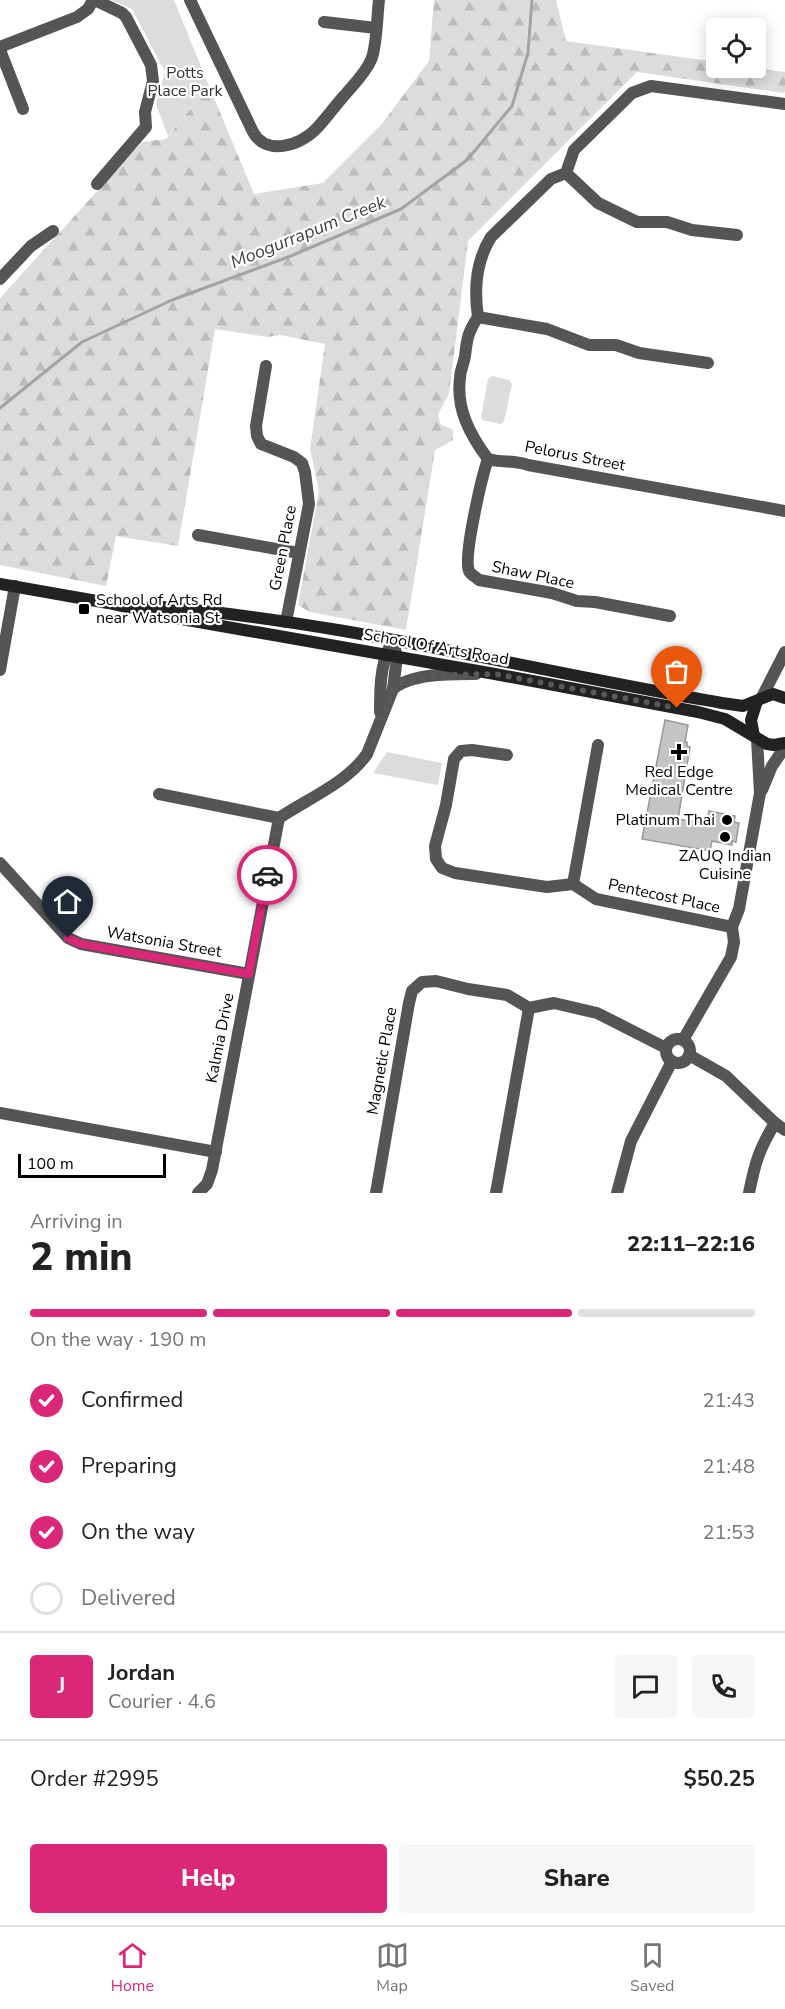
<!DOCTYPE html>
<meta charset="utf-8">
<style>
body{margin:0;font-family:"Nunito Sans",sans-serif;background:#f6f6f6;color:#222;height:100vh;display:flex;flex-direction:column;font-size:22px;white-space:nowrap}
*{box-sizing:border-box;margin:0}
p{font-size:20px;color:#767676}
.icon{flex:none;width:33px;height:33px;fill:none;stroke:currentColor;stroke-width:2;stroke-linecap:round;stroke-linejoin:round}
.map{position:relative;height:1193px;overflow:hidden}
.side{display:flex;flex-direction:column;background:#fff;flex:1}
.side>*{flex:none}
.fabs{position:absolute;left:706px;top:18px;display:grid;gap:12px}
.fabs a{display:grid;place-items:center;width:60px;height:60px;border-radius:6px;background:#fff;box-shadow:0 3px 15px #0003;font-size:30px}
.scale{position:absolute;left:18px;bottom:15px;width:148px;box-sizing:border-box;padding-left:6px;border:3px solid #000;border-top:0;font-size:16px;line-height:21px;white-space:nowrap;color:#000;-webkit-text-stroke:4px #fff;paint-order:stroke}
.pin{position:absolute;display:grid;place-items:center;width:51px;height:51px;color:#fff;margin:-62px -26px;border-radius:50% 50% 50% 0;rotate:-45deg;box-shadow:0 0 6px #0007}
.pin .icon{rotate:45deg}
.courier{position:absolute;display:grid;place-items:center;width:60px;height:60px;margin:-30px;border:4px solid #db2777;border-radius:50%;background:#fff;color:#222;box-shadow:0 2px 8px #0007}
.overview em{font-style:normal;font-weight:800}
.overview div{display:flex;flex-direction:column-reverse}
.overview{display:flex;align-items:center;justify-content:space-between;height:102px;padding:0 30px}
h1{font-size:39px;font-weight:800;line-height:45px}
.bar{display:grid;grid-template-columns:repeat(4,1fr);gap:9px 6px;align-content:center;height:72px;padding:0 30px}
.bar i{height:8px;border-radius:4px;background:#e0e0e0}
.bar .active{background:#db2777}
.bar p{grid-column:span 4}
.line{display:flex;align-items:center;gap:15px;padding:0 30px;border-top:2px solid #e0e0e0}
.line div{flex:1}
.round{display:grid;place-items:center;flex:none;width:63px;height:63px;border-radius:6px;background:#f6f6f6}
ol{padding:0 30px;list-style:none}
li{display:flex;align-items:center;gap:18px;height:66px}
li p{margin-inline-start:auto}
li .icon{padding:6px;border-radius:50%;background:#db2777;color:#fff;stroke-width:4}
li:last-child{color:#767676}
li i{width:33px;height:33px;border:3px solid #e0e0e0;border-radius:50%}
.primary-button{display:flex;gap:12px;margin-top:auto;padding:12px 30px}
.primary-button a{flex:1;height:69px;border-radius:6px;background:#db2777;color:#fff;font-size:24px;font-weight:800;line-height:69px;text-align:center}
.primary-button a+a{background:#f6f6f6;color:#222}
.tabs{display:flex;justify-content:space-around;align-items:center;height:84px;border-top:2px solid #e0e0e0;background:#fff;font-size:16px;color:#767676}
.tabs a{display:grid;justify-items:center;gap:3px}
.tabs .active{color:#db2777}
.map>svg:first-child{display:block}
.forest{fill:url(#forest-firs)}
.park{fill:#dcdcdc}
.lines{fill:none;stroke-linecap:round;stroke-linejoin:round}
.stream{stroke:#a3a3a3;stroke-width:3}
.building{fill:#c4c4c4;stroke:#999;stroke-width:1.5}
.street{stroke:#555;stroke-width:12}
.secondary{stroke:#222;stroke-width:12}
.done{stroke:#595959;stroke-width:6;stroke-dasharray:0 10.8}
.route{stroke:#db2777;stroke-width:8}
.poi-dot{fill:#000;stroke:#fff;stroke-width:2}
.labels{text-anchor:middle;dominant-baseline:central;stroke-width:4.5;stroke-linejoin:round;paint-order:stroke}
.park-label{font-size:16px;fill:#333;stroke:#fff}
.street-label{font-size:16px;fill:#000;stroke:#fff}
.poi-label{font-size:16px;fill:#000;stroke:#fff}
.water-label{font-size:18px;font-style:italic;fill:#444;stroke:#fff}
</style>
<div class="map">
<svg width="785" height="1193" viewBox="0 0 785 1193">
<defs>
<pattern id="forest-firs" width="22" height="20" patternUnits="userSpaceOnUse" patternTransform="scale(1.5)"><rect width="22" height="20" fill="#dcdcdc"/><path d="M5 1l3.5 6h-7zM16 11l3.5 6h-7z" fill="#bbb"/></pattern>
</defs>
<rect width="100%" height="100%" fill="#fff"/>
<polygon class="forest" points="434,0 556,0 566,41 717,62 717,68 754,68 785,72 785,91 784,93 637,72 468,241 449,394 438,414 440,424 453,430 453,440 435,450 406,630 310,612 298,605 319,491 310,449 325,344 280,335 268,337 215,329 178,546 116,536 106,586 0,565 0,298 142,142 166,139 209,86 254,194 323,183 381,125 429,61"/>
<g class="park">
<polygon points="111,0 174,0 209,86 168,136 156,104 165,72 132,9"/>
<polygon points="492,376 509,380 512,384 504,421 501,424 482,420 481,417 488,379"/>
<polygon points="387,752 442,763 438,785 373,773"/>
</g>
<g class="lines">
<polyline class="stream" points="0,408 82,342 172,300 291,256 401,209 467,160 512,106 528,53 532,0"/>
</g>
<polygon class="building" points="665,720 688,725 685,742 687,742 687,746 690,747 678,819 707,824 709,811 735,816 734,822 739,823 736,842 732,841 732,845 712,841 710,851 642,839"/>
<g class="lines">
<g class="street">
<polyline points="95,0 122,13 126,17 151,65 153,81 145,112 146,127 97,184"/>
<path d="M 190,0 L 253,132 C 266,156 300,146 316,129 C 326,119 334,107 343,97 C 353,85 365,74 371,60 C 377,47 377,15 379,0"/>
<polyline points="324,22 376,28"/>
<polyline points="0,47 77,17 88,9 93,0"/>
<polyline points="0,50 23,109"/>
<path d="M 785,104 L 651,86 L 632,93 L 574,150 L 566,173 L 551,179 L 491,237 C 476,261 474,290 478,317 C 468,332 467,338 465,356 C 464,363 460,371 460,378 C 456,409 470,435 488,459 C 502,463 515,460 528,465 L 785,511"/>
<polyline points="566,173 598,203 637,222 667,222 692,230 737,235"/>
<polyline points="0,279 31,246 53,231"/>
<polyline points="478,317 547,329 589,345 616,345 639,353 708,363"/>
<polyline points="266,366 256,426 257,436 261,444 294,457 302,463 305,472 309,504 286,622"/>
<path d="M 488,459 C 482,476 463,557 469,571 C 471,575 476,577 479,580 L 552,593 L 577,601 L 595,602 L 670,616"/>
<polyline points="198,535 299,553"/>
<polyline points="0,670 15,586"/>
<path d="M 393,689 C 412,673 452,674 476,674"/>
<polyline points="762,697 785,652"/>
<path d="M 380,712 C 380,690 380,666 390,646"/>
<polyline points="507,755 472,750 461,751 454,759 446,805 435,846 436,859 442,868 455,873 547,887 573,884 596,899 732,927"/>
<polyline points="762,790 772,766 785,747"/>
<polyline points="159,794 279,818"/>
<polyline points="0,863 68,938 81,944 249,974"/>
<polyline points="573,884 598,745"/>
<circle cx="678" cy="1051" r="12"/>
<polyline points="683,1040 731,957 734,942 732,927 739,909 760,793 757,739"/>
<polyline points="689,1055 726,1076 775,1123 785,1130"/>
<polyline points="0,1113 216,1152"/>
<path d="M 198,1193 L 207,1184 L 212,1170 L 279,818 C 307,799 347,783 367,754 L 393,689 L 397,657 L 393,640"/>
<polyline points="376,1193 409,1003 412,991 422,982 436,981 468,989 507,995 529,1008 554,1003 597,1013 666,1048"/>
<polyline points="496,1193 529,1008"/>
<polyline points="617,1193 631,1141 672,1061"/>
<path d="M 749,1193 C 755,1163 759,1149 775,1123"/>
</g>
<g class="secondary">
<polyline points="0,584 108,603 176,618 495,674 698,712 725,719 767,744 774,745 785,743"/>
<path d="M 151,606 C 343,621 531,671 722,703 L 743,706 L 773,694 L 785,698"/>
<polyline points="754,736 751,720 757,701"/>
</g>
</g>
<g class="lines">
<polyline class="done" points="267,875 279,818 334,783 360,764 375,737 393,689 404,682 439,675 495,674 677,708"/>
<polyline class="route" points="68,938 81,944 249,974 267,875"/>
</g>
<g class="poi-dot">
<rect x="78" y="603" width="12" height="12" rx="3"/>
<path d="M676 743h6v6h6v6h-6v6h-6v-6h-6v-6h6z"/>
<circle cx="727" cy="820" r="6"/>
<circle cx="725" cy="837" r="6"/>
</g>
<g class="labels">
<g class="park-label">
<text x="185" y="73">Potts<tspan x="185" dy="18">Place Park</tspan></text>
</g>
<g class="street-label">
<text transform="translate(575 456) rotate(11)">Pelorus Street</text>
<text transform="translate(283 548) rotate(-79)">Green Place</text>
<text transform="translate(533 575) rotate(12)">Shaw Place</text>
<text transform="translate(436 647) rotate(10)">School Of Arts Road</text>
<text transform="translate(664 896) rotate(12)">Pentecost Place</text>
<text transform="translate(164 942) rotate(10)">Watsonia Street</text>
<text transform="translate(220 1038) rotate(-79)">Kalmia Drive</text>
<text transform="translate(382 1061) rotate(-80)">Magnetic Place</text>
</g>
<g class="poi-label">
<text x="96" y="600" text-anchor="start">School of Arts Rd<tspan x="96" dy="18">near Watsonia St</tspan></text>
<text x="679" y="772">Red Edge<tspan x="679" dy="18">Medical Centre</tspan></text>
<text x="715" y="820" text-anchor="end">Platinum Thai</text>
<text x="725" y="856">ZAUQ Indian<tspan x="725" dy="18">Cuisine</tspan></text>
</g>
<g class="water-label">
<text transform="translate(308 232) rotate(-22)">Moogurrapum Creek</text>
</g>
</g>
</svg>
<div class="fabs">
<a><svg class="icon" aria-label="locate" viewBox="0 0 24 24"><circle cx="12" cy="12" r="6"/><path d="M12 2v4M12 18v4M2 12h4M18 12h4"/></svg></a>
</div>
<div class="scale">100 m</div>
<div class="pin" style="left:677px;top:708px;background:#ea580c"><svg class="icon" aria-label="bag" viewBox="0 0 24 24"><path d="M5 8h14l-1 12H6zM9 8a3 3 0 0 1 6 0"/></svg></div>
<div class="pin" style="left:68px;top:938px;background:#1f2937"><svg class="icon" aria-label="home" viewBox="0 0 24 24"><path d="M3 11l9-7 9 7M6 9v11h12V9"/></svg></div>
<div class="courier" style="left:267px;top:875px"><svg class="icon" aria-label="car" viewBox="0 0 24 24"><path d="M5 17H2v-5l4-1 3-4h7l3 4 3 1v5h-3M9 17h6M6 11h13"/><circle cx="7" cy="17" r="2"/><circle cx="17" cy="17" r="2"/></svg></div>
</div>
<section class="side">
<div class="overview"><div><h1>2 min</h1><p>Arriving in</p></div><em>22:11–22:16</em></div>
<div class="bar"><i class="active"></i><i class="active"></i><i class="active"></i><i></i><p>On the way · 190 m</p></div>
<ol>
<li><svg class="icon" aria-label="check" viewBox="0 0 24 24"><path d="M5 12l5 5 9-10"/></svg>Confirmed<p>21:43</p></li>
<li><svg class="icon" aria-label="check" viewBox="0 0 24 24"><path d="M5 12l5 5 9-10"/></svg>Preparing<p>21:48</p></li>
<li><svg class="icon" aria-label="check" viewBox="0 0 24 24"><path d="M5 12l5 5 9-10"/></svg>On the way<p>21:53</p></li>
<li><i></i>Delivered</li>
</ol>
<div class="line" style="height:108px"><b class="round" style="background:#db2777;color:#fff">J</b><div><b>Jordan</b><p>Courier · 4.6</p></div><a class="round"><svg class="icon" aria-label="chat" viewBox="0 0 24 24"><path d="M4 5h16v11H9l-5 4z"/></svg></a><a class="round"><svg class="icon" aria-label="phone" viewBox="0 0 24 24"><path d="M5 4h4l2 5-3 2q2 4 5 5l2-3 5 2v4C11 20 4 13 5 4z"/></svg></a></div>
<div class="line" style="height:78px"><div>Order #2995</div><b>$50.25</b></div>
<div class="primary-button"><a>Help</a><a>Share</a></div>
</section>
<nav class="tabs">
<a class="active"><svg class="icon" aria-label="home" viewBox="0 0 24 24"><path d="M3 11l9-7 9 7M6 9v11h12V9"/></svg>Home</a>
<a><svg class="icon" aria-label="map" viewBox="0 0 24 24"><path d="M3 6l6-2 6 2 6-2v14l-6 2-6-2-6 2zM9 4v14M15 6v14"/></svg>Map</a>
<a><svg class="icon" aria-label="saved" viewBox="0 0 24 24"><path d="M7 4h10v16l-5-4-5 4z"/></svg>Saved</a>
</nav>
